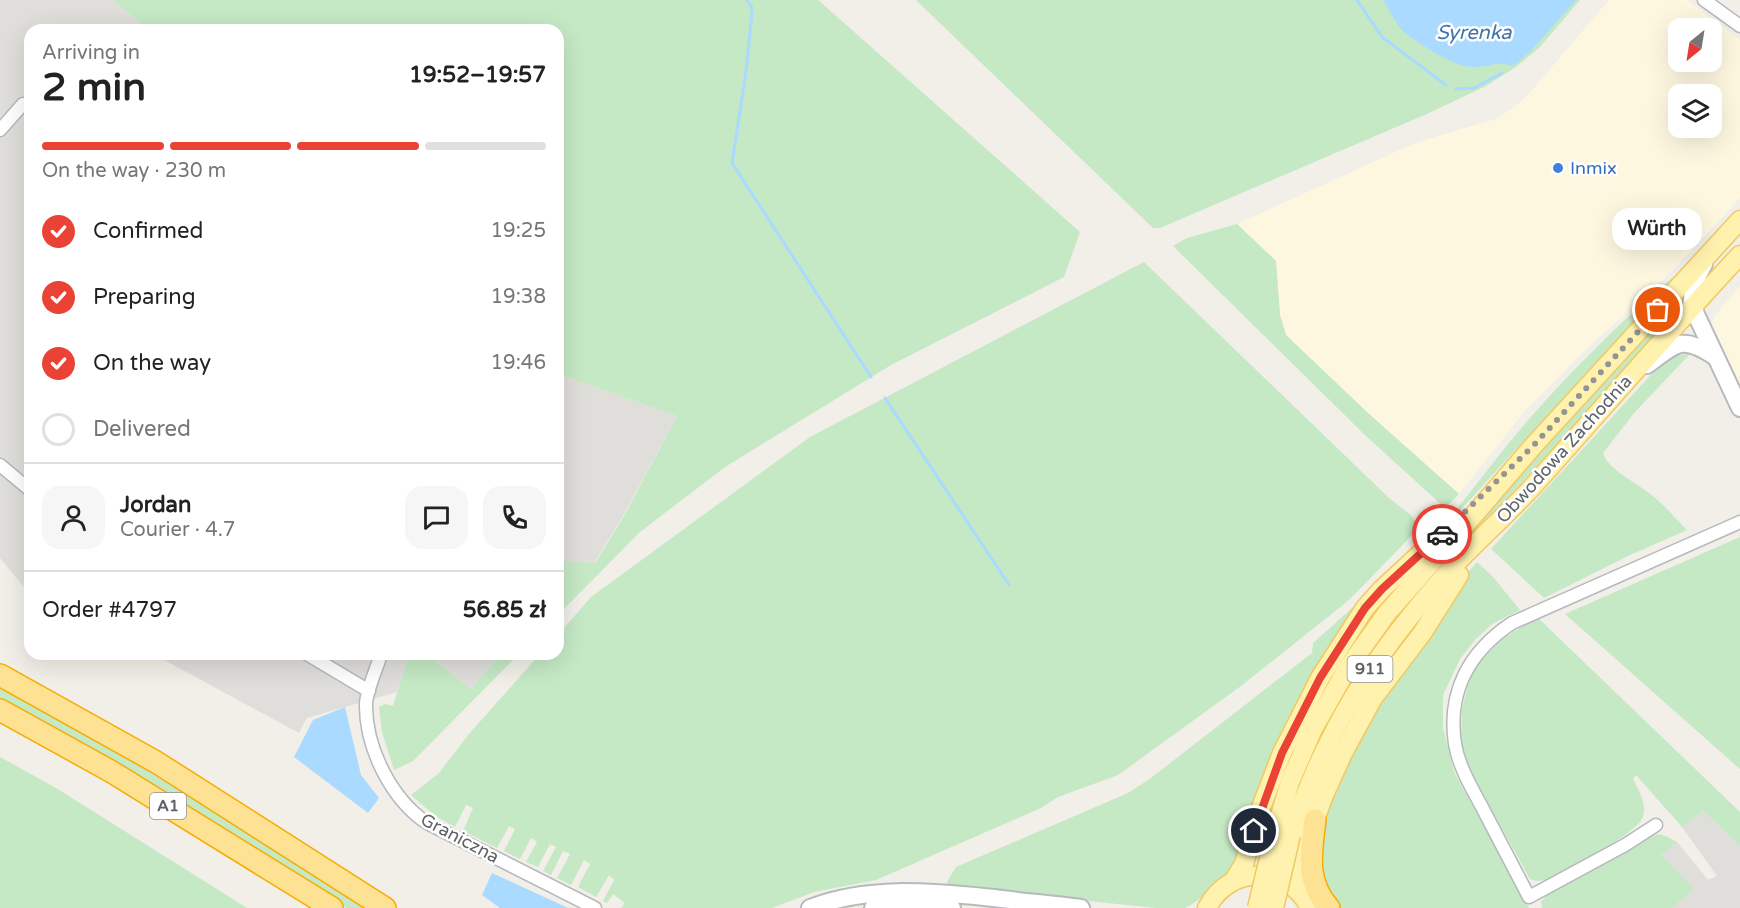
<!DOCTYPE html>
<meta charset="utf-8">
<style>
body{margin:0;font-family:"Varela Round",sans-serif;background:#f6f6f6;color:#222;height:100vh;display:flex;flex-direction:column;font-size:22px;white-space:nowrap}
*{box-sizing:border-box;margin:0}
p{font-size:20px;color:#767676}
.icon{flex:none;width:33px;height:33px;fill:none;stroke:currentColor;stroke-width:2;stroke-linecap:round;stroke-linejoin:round}
.map{position:relative;flex:1;overflow:hidden}
.side{position:absolute;left:24px;top:24px;width:540px;height:636px;display:flex;flex-direction:column;background:#fff;border-radius:18px;box-shadow:0 6px 24px #0002}
.side>*{flex:none}
.needle{width:39px;rotate:210deg}
.buttons{position:absolute;left:1668px;top:18px;display:grid;gap:12px}
.buttons a{display:grid;place-items:center;width:54px;height:54px;border-radius:12px;background:#fff;box-shadow:0 6px 24px #0002;font-size:30px}
.pin{position:absolute;display:grid;place-items:center;width:51px;height:51px;color:#fff;margin:-26px;border:3px solid #fff;border-radius:50%;box-shadow:0 2px 6px #0007}
.courier{position:absolute;display:grid;place-items:center;width:60px;height:60px;margin:-30px;border:4px solid #ea4335;border-radius:50%;background:#fff;color:#222;box-shadow:0 2px 8px #0007}
.bubble{position:absolute;height:42px;border-radius:18px;background:#fff;box-shadow:0 6px 24px #0002;font-size:20px;font-weight:700;line-height:42px;text-align:center}
.summary em{font-style:normal;font-weight:700}
.summary div{display:flex;flex-direction:column-reverse}
.summary{display:flex;align-items:center;justify-content:space-between;height:102px;padding:0 18px}
h1{font-size:39px;font-weight:700;line-height:45px}
.bar{display:grid;grid-template-columns:repeat(4,1fr);gap:9px 6px;align-content:center;height:72px;padding:0 18px}
.bar i{height:8px;border-radius:4px;background:#e0e0e0}
.bar .selected{background:#ea4335}
.bar p{grid-column:span 4}
.line{display:flex;align-items:center;gap:15px;padding:0 18px;border-top:2px solid #e0e0e0}
.line div{flex:1}
.round{display:grid;place-items:center;flex:none;width:63px;height:63px;border-radius:18px;background:#f6f6f6}
ol{padding:0 18px;list-style:none}
li{display:flex;align-items:center;gap:18px;height:66px}
li p{margin-inline-start:auto}
li .icon{padding:6px;border-radius:50%;background:#ea4335;color:#fff;stroke-width:4}
li:last-child{color:#767676}
li i{width:33px;height:33px;border:3px solid #e0e0e0;border-radius:50%}
.map>svg:first-child{display:block}
.commercial{fill:#fef7e0;fill-rule:evenodd}
.industrial{fill:#e0deda}
.green{fill:#c5e8c5}
.water{fill:#aadaff}
.lines{fill:none;stroke-linecap:round;stroke-linejoin:round}
.stream{stroke:#aadaff;stroke-width:3}
.street-casing{stroke:#b5b8bc;stroke-width:15}
.secondary-casing{stroke:#b6babf;stroke-width:20}
.primary-casing{stroke:#f2c960;stroke-width:21}
.highway-casing{stroke:#f9ab00;stroke-width:24}
.street{stroke:#fff;stroke-width:12}
.secondary{stroke:#fff;stroke-width:16}
.primary{stroke:#fff2af;stroke-width:18}
.highway{stroke:#fde293;stroke-width:21}
.primary-bridge-casing{stroke:#f2c960;stroke-width:21;stroke-linecap:butt}
.primary-bridge{stroke:#fff2af;stroke-width:18}
.done{stroke:#929495;stroke-width:6;stroke-dasharray:0 10.8}
.route{stroke:#ea4335;stroke-width:8}
.shop-dot{fill:#3f7fe0;stroke:#fff;stroke-width:2}
.labels{text-anchor:middle;dominant-baseline:central;stroke-width:5;stroke-linejoin:round;paint-order:stroke}
.shield{fill:#fff;stroke:#8f9295;stroke-width:1.5}
.shield-label{font-size:16px;font-weight:bold;fill:#5f6368}
.shop-label{font-size:18px;fill:#366cbe;stroke:#fff;text-anchor:start}
.street-label{font-size:18px;fill:#5f6368;stroke:#fff}
.water-label{font-size:20px;font-style:italic;fill:#4174aa;stroke:#fff}
</style>
<div class="map">
<svg width="1740" height="908" viewBox="0 0 1740 908">
<rect width="100%" height="100%" fill="#f1efe8"/>
<g class="commercial">
<path d="M 1609,0 L 1687,0 L 1740,40 L 1740,198 L 1669,274 L 1583,352 L 1525,411 L 1459,494 L 1368,413 L 1286,335 L 1280,315 L 1276,261 L 1237,224 L 1415,143 L 1495,119 L 1513,108 L 1527,96 ZM 1678,28 L 1712,28 L 1712,62 L 1678,62 ZM 1678,94 L 1712,94 L 1712,128 L 1678,128 Z"/>
<polygon points="1740,286 1740,387 1711,323 1716,314"/>
</g>
<g class="industrial">
<polygon points="0,0 113,0 149,30 30,30 30,589 23,586 0,558"/>
<polygon points="558,374 677,416 623,516 594,563 558,560"/>
<polygon points="153,654 409,654 397,692 307,718 299,733"/>
<polygon points="426,654 501,654 471,689"/>
<polygon points="1703,811 1740,846 1740,908 1672,908 1694,889 1661,855 1677,842 1708,880 1717,876 1682,827"/>
</g>
<g class="green">
<polygon points="113,0 818,0 1080,232 1064,277 891,365 725,467 640,532 558,615 558,560 595,563 624,516 677,416 558,374 558,30 149,30"/>
<polygon points="916,0 1580,0 1540,47 1516,67 1486,86 1429,113 1160,228 1153,228"/>
<polygon points="1237,224 1276,261 1280,315 1286,335 1368,413 1459,494 1445,508 1366,436 1173,246 1187,238"/>
<polygon points="1144,262 1389,498 1411,515 1419,528 1349,600 1241,686 1118,775 1058,797 1041,808 876,880 814,892 772,908 621,908 625,903 613,894 607,903 603,901 614,880 609,875 596,897 578,887 590,864 584,860 571,885 557,878 570,854 563,851 551,875 543,871 556,847 550,844 538,867 526,862 537,842 531,838 520,859 504,851 515,829 509,826 497,848 463,831 473,808 466,805 455,827 434,815 411,795 439,773 469,734 540,654 558,654 558,635 591,597 810,437"/>
<path d="M 1679,272 L 1454,517 L 1452,515 C 1478,483 1502,450 1529,419 C 1576,366 1625,317 1679,272 Z"/>
<polygon points="1679,304 1682,304 1683,307 1473,535 1469,531 1631,353"/>
<path d="M 1690,354 L 1635,412 L 1603,453 C 1608,470 1639,484 1653,496 C 1665,506 1676,519 1687,530 L 1628,556 L 1544,598 L 1491,549 L 1669,355 Z"/>
<polygon points="1740,537 1740,769 1565,614"/>
<polygon points="1477,562 1493,577 1520,610 1492,624 1476,639 1460,659 1443,695 1443,728 1454,772 1529,908 1337,908 1326,895 1317,842 1333,792 1377,705 1463,578"/>
<polygon points="1379,584 1296,705 1268,762 1233,867 1197,901 1185,908 1157,908 950,887 947,882 956,867 1128,793 1151,778 1312,653 1313,643"/>
<path d="M 1537,617 L 1740,812 L 1740,846 L 1703,811 L 1682,827 L 1636,775 L 1633,779 C 1639,791 1648,805 1642,819 C 1636,832 1568,872 1552,878 C 1545,881 1536,882 1530,879 L 1470,771 L 1461,741 L 1462,709 L 1468,684 L 1477,665 L 1501,640 Z"/>
<polygon points="409,654 426,654 471,689 501,654 519,654 413,761 394,770 382,732 379,707 385,704 393,706"/>
<polygon points="0,683 171,785 369,908 346,908 265,857 0,702"/>
<polygon points="0,757 56,788 247,908 0,908"/>
<polygon points="1658,834 1668,837 1677,842 1661,855 1694,889 1672,908 1542,908 1541,902 1549,893 1645,839"/>
</g>
<g class="water">
<path d="M 1383,0 L 1576,0 L 1530,52 L 1513,66 C 1494,60 1489,68 1471,67 C 1453,66 1419,44 1404,32 C 1395,23 1390,10 1383,0 Z"/>
<polygon points="345,707 361,775 379,798 368,813 294,757 313,720"/>
<polygon points="492,873 568,908 500,908 482,895"/>
</g>
<g class="lines">
<g class="stream">
<polyline points="747,0 752,8 752,13 746,72 732,163 871,377"/>
<polyline points="1357,0 1382,37 1446,85"/>
<polyline points="1456,89 1474,88 1502,73"/>
<polyline points="885,398 1009,585"/>
</g>
<g class="street-casing">
<g id="street">
<polyline points="1704,0 1740,26"/>
<polyline points="0,130 23,104 30,104"/>
<polyline points="0,465 30,490"/>
<polyline points="307,654 369,691"/>
<path d="M 381,654 C 377,668 367,689 366,703 C 365,747 391,799 427,823 L 595,908"/>
<path d="M 1656,825 L 1625,845 L 1529,897 C 1514,868 1499,840 1484,811 C 1473,790 1459,768 1455,744 C 1447,691 1470,651 1512,623 L 1740,522"/>
</g>
</g>
<g class="secondary-casing">
<g id="secondary">
<path d="M 1704,264 C 1696,278 1691,290 1692,306 L 1740,408"/>
<path d="M 1647,365 C 1676,344 1681,334 1714,356"/>
<path d="M 810,908 C 869,885 932,892 994,898 C 1023,902 1052,904 1081,908"/>
<polyline points="873,908 908,905 952,908"/>
</g>
</g>
<g class="primary-casing">
<g id="primary">
<polyline points="1275,833 1290,782 1313,729 1347,669 1387,613 1479,509 1534,445 1740,220"/>
<path d="M 1291,835 C 1325,731 1375,653 1448,572 C 1475,542 1507,515 1534,485 C 1603,408 1670,330 1740,255"/>
<polyline points="1234,880 1244,864 1257,818 1282,753 1320,678 1365,608 1382,589 1447,529"/>
<polyline points="1300,893 1299,869 1302,855 1324,795 1343,753 1373,698 1423,632 1459,575"/>
<path d="M 1207,908 C 1229,865 1288,864 1310,908"/>
</g>
</g>
<g class="highway-casing">
<g id="highway">
<polyline points="0,675 156,762 385,908"/>
<polyline points="0,710 112,772 332,908"/>
<path d="M 1315,820 C 1311,853 1305,881 1329,908"/>
</g>
</g>
<use href="#street" class="street"/>
<use href="#secondary" class="secondary"/>
<use href="#primary" class="primary"/>
<use href="#highway" class="highway"/>
<g class="primary-bridge-casing">
<g id="primary-bridge">
<polyline points="1257,908 1275,833"/>
<polyline points="1274,908 1291,835"/>
</g>
</g>
<use href="#primary-bridge" class="primary-bridge"/>
</g>
<g class="lines">
<polyline class="done" points="1442,534 1534,445 1658,310"/>
<polyline class="route" points="1254,831 1282,753 1320,678 1365,608 1382,589 1442,534"/>
</g>
<circle class="shop-dot" cx="1558" cy="168" r="6"/>
<g class="labels">
<g class="shield">
<rect x="1347.5" y="656" width="45" height="26" rx="4.5"/>
<rect x="150" y="793" width="36" height="26" rx="4.5"/>
</g>
<g class="shield-label">
<text x="1370" y="669">911</text>
<text x="168" y="806">A1</text>
</g>
<g class="shop-label">
<text x="1570" y="168">Inmix</text>
</g>
<g class="street-label">
<text transform="translate(1564 449) rotate(-48)">Obwodowa Zachodnia</text>
<text transform="translate(460 838) rotate(28)">Graniczna</text>
</g>
<g class="water-label">
<text x="1474" y="33">Syrenka</text>
</g>
</g>
</svg>
<div class="buttons">
<a><svg class="needle" viewBox="-14 -14 28 28"><path d="M0-13l5 13h-10z" fill="#e53935"/><path d="M0 13l5-13h-10z" fill="#767676"/></svg></a>
<a><svg class="icon" aria-label="layers" viewBox="0 0 24 24"><path d="M12 4l9 5-9 5-9-5zM3 14l9 5 9-5"/></svg></a>
</div>
<div class="pin" style="left:1658px;top:310px;background:#ea580c"><svg class="icon" aria-label="bag" viewBox="0 0 24 24"><path d="M5 8h14l-1 12H6zM9 8a3 3 0 0 1 6 0"/></svg></div>
<div class="pin" style="left:1254px;top:831px;background:#1f2937"><svg class="icon" aria-label="home" viewBox="0 0 24 24"><path d="M3 11l9-7 9 7M6 9v11h12V9"/></svg></div>
<div class="courier" style="left:1442px;top:534px"><svg class="icon" aria-label="car" viewBox="0 0 24 24"><path d="M5 17H2v-5l4-1 3-4h7l3 4 3 1v5h-3M9 17h6M6 11h13"/><circle cx="7" cy="17" r="2"/><circle cx="17" cy="17" r="2"/></svg></div>
<div class="bubble" style="left:1612px;top:208px;width:90px">Würth</div>
<section class="side">
<div class="summary"><div><h1>2 min</h1><p>Arriving in</p></div><em>19:52–19:57</em></div>
<div class="bar"><i class="selected"></i><i class="selected"></i><i class="selected"></i><i></i><p>On the way · 230 m</p></div>
<ol>
<li><svg class="icon" aria-label="check" viewBox="0 0 24 24"><path d="M5 12l5 5 9-10"/></svg>Confirmed<p>19:25</p></li>
<li><svg class="icon" aria-label="check" viewBox="0 0 24 24"><path d="M5 12l5 5 9-10"/></svg>Preparing<p>19:38</p></li>
<li><svg class="icon" aria-label="check" viewBox="0 0 24 24"><path d="M5 12l5 5 9-10"/></svg>On the way<p>19:46</p></li>
<li><i></i>Delivered</li>
</ol>
<div class="line" style="height:108px"><a class="round"><svg class="icon" aria-label="person" viewBox="0 0 24 24"><circle cx="12" cy="8" r="4"/><path d="M4 21q1-7 8-7t8 7"/></svg></a><div><b>Jordan</b><p>Courier · 4.7</p></div><a class="round"><svg class="icon" aria-label="chat" viewBox="0 0 24 24"><path d="M4 5h16v11H9l-5 4z"/></svg></a><a class="round"><svg class="icon" aria-label="phone" viewBox="0 0 24 24"><path d="M5 4h4l2 5-3 2q2 4 5 5l2-3 5 2v4C11 20 4 13 5 4z"/></svg></a></div>
<div class="line" style="height:78px"><div>Order #4797</div><b>56.85 zł</b></div>
</section>
</div>
